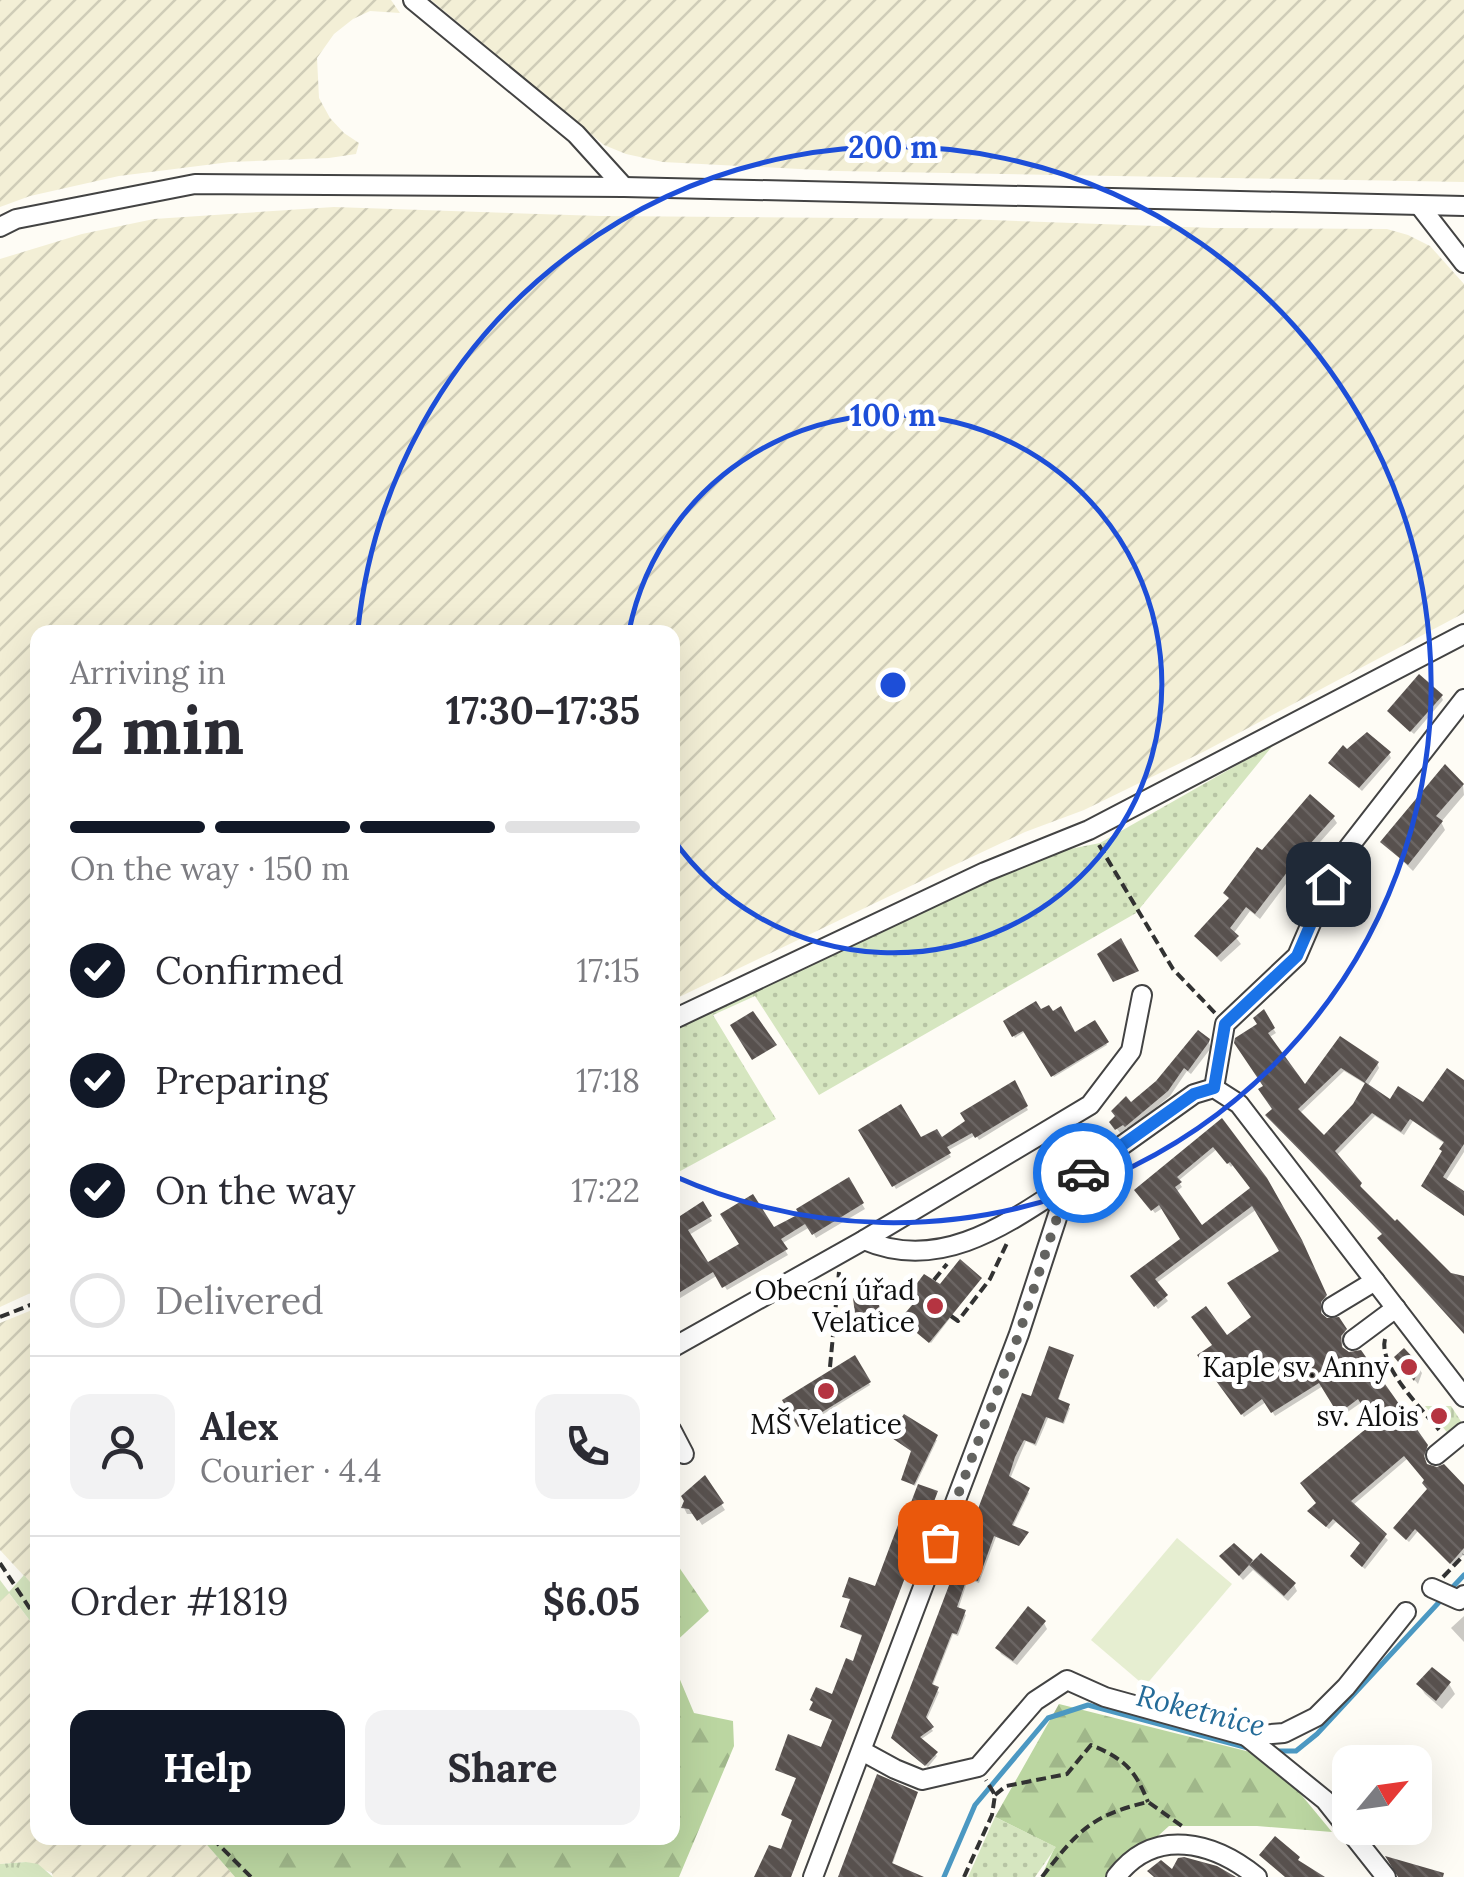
<!DOCTYPE html>
<meta charset="utf-8">
<style>
body{margin:0;font-family:Lora,serif;background:#f2f2f3;color:#2b2b33;height:100vh;display:flex;flex-direction:column;font-size:38px;white-space:nowrap}
*{box-sizing:border-box;margin:0}
p{font-size:32px;color:#7c7c81}
.icon{flex:none;width:55px;height:55px;fill:none;stroke:currentColor;stroke-width:2;stroke-linecap:round;stroke-linejoin:round}
.map{position:relative;flex:1;overflow:hidden}
.drawer{position:absolute;left:30px;top:625px;width:650px;height:1220px;display:flex;flex-direction:column;background:#fff;border-radius:20px;box-shadow:0 10px 40px #0002}
.drawer>*{flex:none}
.needle{width:65px;rotate:61deg}
.fabs{position:absolute;left:1332px;top:1745px;display:grid;gap:20px}
.fabs a{display:grid;place-items:center;width:100px;height:100px;border-radius:20px;background:#fff;box-shadow:0 10px 40px #0002;font-size:50px}
.pin{position:absolute;display:grid;place-items:center;width:85px;height:85px;color:#fff;margin:-42px;border-radius:20px;box-shadow:0 5px 15px #0006}
.courier{position:absolute;display:grid;place-items:center;width:100px;height:100px;margin:-50px;border:8px solid #1a73e8;border-radius:50%;background:#fff;color:#222;box-shadow:0 2px 12px #0007}
.headline em{font-style:normal;font-weight:700}
.headline div{display:flex;flex-direction:column-reverse}
.headline{display:flex;align-items:center;justify-content:space-between;height:170px;padding:0 40px}
h1{font-size:65px;font-weight:700;line-height:75px}
.bar{display:grid;grid-template-columns:repeat(4,1fr);gap:15px 10px;align-content:center;height:120px;padding:0 40px}
.bar i{height:12px;border-radius:8px;background:#e1e1e2}
.bar .selected{background:#111827}
.bar p{grid-column:span 4}
.line{display:flex;align-items:center;gap:25px;padding:0 40px;border-top:2px solid #e1e1e2}
.line div{flex:1}
.round{display:grid;place-items:center;flex:none;width:105px;height:105px;border-radius:20px;background:#f2f2f3}
ol{padding:0 40px;list-style:none}
li{display:flex;align-items:center;gap:30px;height:110px}
li p{margin-inline-start:auto}
li .icon{padding:10px;border-radius:50%;background:#111827;color:#fff;stroke-width:4}
li:last-child{color:#7c7c81}
li i{width:55px;height:55px;border:5px solid #e1e1e2;border-radius:50%}
.button{display:flex;gap:20px;margin-top:auto;padding:20px 40px}
.button a{flex:1;height:115px;border-radius:20px;background:#111827;color:#fff;font-size:40px;font-weight:700;line-height:115px;text-align:center}
.button a+a{background:#f2f2f3;color:#2b2b33}
.map>svg:first-child{display:block}
.farmland{fill:url(#farmland-furrows)}
.grass{fill:url(#grass-tufts)}
.forest{fill:url(#forest-firs)}
.park{fill:url(#park-dots)}
.pitch{fill:#e6eed1}
.shadow{fill:#0003;fill-rule:evenodd}
.lines{fill:none;stroke-linecap:round;stroke-linejoin:round}
.stream{stroke:#4b98c2;stroke-width:5}
.building{fill:url(#building-back-hatch);fill-rule:evenodd}
.minor-casing{stroke:#434343;stroke-width:22}
.path{stroke:#323232;stroke-width:4;stroke-dasharray:10 5;stroke-linecap:butt}
.minor{stroke:#fff;stroke-width:18}
.done{stroke:#636360;stroke-width:10;stroke-dasharray:0 18}
.route{stroke:#1a73e8;stroke-width:12}
.ring{fill:none;stroke:#1d4ed8;stroke-width:5}
.poi-dot{fill:#b53441;stroke:#fff;stroke-width:4}
.labels{text-anchor:middle;dominant-baseline:central;stroke-width:10;stroke-linejoin:round;paint-order:stroke}
.poi-label{font-size:28px;fill:#101010;stroke:#fff;text-anchor:end}
.water-label{font-size:30px;font-style:italic;fill:#246b98;stroke:#fff}
.centre{fill:#1d4ed8;stroke:#fff;stroke-width:5}
.ring-label{font-size:30px;text-anchor:middle;font-weight:bold;fill:#1d4ed8;stroke:#fff;stroke-width:10;stroke-linejoin:round;paint-order:stroke}
</style>
<div class="map">
<svg width="1464" height="1877" viewBox="0 0 1464 1877">
<defs>
<pattern id="farmland-furrows" width="10" height="10" patternUnits="userSpaceOnUse" patternTransform="scale(2.5)"><rect width="10" height="10" fill="#f3efd6"/><path d="M-1 1l2-2M0 10L10 0M9 11l2-2" fill="none" stroke="#cfccb7"/></pattern>
<pattern id="grass-tufts" width="24" height="20" patternUnits="userSpaceOnUse" patternTransform="scale(2.5)"><rect width="24" height="20" fill="#d6e6c0"/><path d="M3 7l-1-3M5 7V3M7 7l1-3M15 17l-1-3M17 17v-4M19 17l1-3" fill="none" stroke="#b7c4a4"/></pattern>
<pattern id="forest-firs" width="22" height="20" patternUnits="userSpaceOnUse" patternTransform="scale(2.5)"><rect width="22" height="20" fill="#bbd6a1"/><path d="M5 1l3.5 6h-7zM16 11l3.5 6h-7z" fill="#a0b78a"/></pattern>
<pattern id="park-dots" width="8" height="8" patternUnits="userSpaceOnUse" patternTransform="scale(2.5)"><rect width="8" height="8" fill="#d6e6c0"/><path d="M2 2h.1M6 6h.1" fill="none" stroke="#b7c4a4" stroke-width="1.8" stroke-linecap="round"/></pattern>
<pattern id="building-back-hatch" width="6" height="6" patternUnits="userSpaceOnUse" patternTransform="scale(2.5)"><rect width="6" height="6" fill="#58514e"/><path d="M-1 5l2 2M0 0l6 6M5-1l2 2" fill="none" stroke="#6b6563"/></pattern>
</defs>
<rect width="100%" height="100%" fill="#fefcf5"/>
<g class="farmland">
<polygon points="0,0 391,0 400,13 370,11 353,19 334,34 317,58 319,98 330,118 344,133 359,143 356,154 329,158 230,162 119,176 30,196 0,207"/>
<polygon points="431,0 1464,0 1464,182 837,171 663,162 626,154 604,145"/>
<polygon points="334,207 600,216 964,219 1213,228 1387,229 1408,235 1430,246 1464,284 1464,613 1205,751 1084,810 1025,832 944,870 673,1000 672,632 38,632 37,1290 0,1307 0,259 82,234 154,219"/>
<polygon points="37,1308 37,1590 0,1550 0,1323"/>
<polygon points="8,1592 37,1630 38,1838 201,1838 235,1877 53,1877 52,1873 26,1862 0,1864 0,1601"/>
</g>
<g class="grass">
<polygon points="1425,1406 1451,1406 1464,1426 1451,1437"/>
<polygon points="24,1575 37,1590 37,1630 9,1593 0,1601 0,1580 9,1592"/>
<polygon points="26,1862 38,1864 53,1877 0,1877 0,1864"/>
</g>
<g class="forest">
<polygon points="672,1557 709,1611 673,1644 672,1644"/>
<polygon points="673,1663 694,1713 733,1721 734,1746 679,1877 235,1877 201,1838 672,1838"/>
<polygon points="1059,1704 1270,1757 1332,1832 1257,1826 1169,1826 1113,1877 1041,1877 1055,1847 995,1817"/>
</g>
<g class="park">
<polygon points="1274,744 1136,913 819,1095 755,996 713,1015 776,1119 673,1175 673,1025 1025,858 1100,843"/>
<polygon points="995,1817 1056,1847 1035,1877 968,1877"/>
</g>
<polygon class="pitch" points="1177,1538 1232,1584 1145,1686 1091,1640"/>
<g class="shadow">
<polygon points="1441,696 1443,700 1414,734 1392,715"/>
<polygon points="1389,754 1391,758 1362,791 1331,763"/>
<polygon points="1463,785 1464,795 1441,822 1445,830 1413,871 1383,842"/>
<polygon points="1333,817 1337,823 1303,861 1260,919 1250,911 1233,934 1241,944 1221,962 1197,937 1230,900 1226,893"/>
<path d="M 1263,1013 L 1276,1033 L 1268,1038 L 1305,1088 L 1341,1040 L 1377,1063 L 1379,1068 L 1367,1087 L 1390,1102 L 1423,1106 L 1464,1083 L 1464,1152 L 1445,1182 L 1464,1195 L 1459,1210 L 1424,1186 L 1444,1152 L 1445,1144 L 1413,1121 L 1404,1135 L 1375,1116 L 1336,1156 L 1360,1184 L 1362,1190 L 1450,1275 L 1464,1279 L 1464,1333 L 1384,1235 L 1275,1110 L 1266,1087 L 1260,1025 ZM 1344,1071 L 1367,1085 L 1355,1105 L 1324,1138 L 1299,1114 Z"/>
<polygon points="1006,1022 1045,1022 1074,1035 1094,1023 1107,1045 1054,1077 1026,1031 1015,1038"/>
<polygon points="1208,1040 1211,1048 1191,1074 1187,1071 1170,1096 1129,1130 1127,1128 1120,1133 1112,1122"/>
<polygon points="1014,1083 1028,1110 979,1140 976,1135 947,1151 951,1157 896,1189 862,1131 920,1141 941,1141"/>
<path d="M 1221,1122 L 1303,1247 L 1328,1300 L 1322,1307 L 1322,1317 L 1326,1321 L 1338,1320 L 1347,1335 L 1342,1341 L 1343,1350 L 1426,1446 L 1429,1451 L 1424,1462 L 1426,1466 L 1464,1485 L 1464,1554 L 1453,1566 L 1418,1531 L 1409,1542 L 1398,1532 L 1430,1490 L 1427,1481 L 1407,1459 L 1352,1506 L 1388,1540 L 1365,1569 L 1355,1561 L 1362,1544 L 1336,1522 L 1329,1529 L 1312,1515 L 1376,1424 L 1362,1402 L 1342,1416 L 1323,1386 L 1275,1416 L 1266,1402 L 1244,1417 L 1201,1356 L 1254,1318 L 1282,1252 L 1257,1209 L 1155,1284 L 1168,1301 L 1158,1309 L 1135,1280 L 1184,1240 L 1163,1208 L 1155,1213 L 1139,1194 ZM 1217,1149 L 1231,1167 L 1234,1164 L 1253,1189 L 1202,1229 L 1176,1192 L 1182,1187 L 1178,1181 Z"/>
<polygon points="848,1180 865,1209 816,1238 810,1227 781,1244 788,1255 727,1290 718,1275 672,1303 672,1230 702,1205 712,1221 689,1235 707,1265 803,1215"/>
<polygon points="980,1279 931,1343 905,1321 941,1288"/>
<polygon points="877,1298 882,1318 861,1320 857,1314"/>
<polygon points="1072,1357 1058,1402 1070,1408 1064,1424 1048,1418 1036,1446 1026,1441 1010,1479 1029,1493 1012,1528 1025,1533 1016,1545 996,1537 979,1583 968,1579 958,1610 966,1615 958,1636 953,1634 932,1687 939,1692 926,1721 933,1731 920,1740 937,1756 928,1767 895,1741 1032,1399"/>
<polygon points="854,1358 870,1385 801,1428 785,1401"/>
<polygon points="1401,1364 1418,1367 1422,1373 1418,1384"/>
<polygon points="891,1437 937,1440 915,1486 904,1480 914,1452"/>
<polygon points="705,1479 725,1510 702,1525 695,1514 687,1514 684,1508"/>
<polygon points="936,1493 791,1877 757,1877 782,1852 794,1821 783,1815 798,1779 778,1770 823,1750 834,1721 814,1712 833,1697 855,1664 864,1637 842,1627 852,1601 845,1596 877,1589 903,1530"/>
<polygon points="1226,1562 1251,1562 1294,1585 1297,1591 1288,1601 1253,1570 1243,1580"/>
<polygon points="1464,1616 1464,1642 1451,1628"/>
<polygon points="1044,1623 1047,1629 1017,1665 1001,1654 998,1648"/>
<polygon points="1449,1684 1455,1694 1442,1709 1425,1694 1419,1685"/>
<polygon points="916,1794 892,1866 904,1877 841,1877"/>
</g>
<g class="lines">
<g class="stream">
<polyline points="1449,1591 1464,1575"/>
<polyline points="1272,1751 1296,1751 1317,1734 1442,1599"/>
<polyline points="944,1877 975,1805 1048,1718 1088,1705 1252,1749"/>
</g>
</g>
<g class="building">
<polygon points="1419,674 1443,695 1410,732 1387,711"/>
<polygon points="1367,732 1391,752 1359,788 1328,763 1343,745 1347,749"/>
<polygon points="1445,764 1464,784 1436,816 1443,821 1408,865 1380,842"/>
<polygon points="1310,794 1335,816 1301,854 1255,914 1246,907 1230,928 1239,936 1217,957 1194,936 1229,898 1223,893 1257,847 1262,850"/>
<polygon points="1121,938 1139,971 1113,982 1097,954"/>
<polygon points="1036,1001 1041,1009 1049,1005 1053,1011 1061,1006 1075,1032 1095,1020 1109,1042 1051,1077 1023,1031 1012,1037 1003,1021"/>
<path d="M 1264,1009 L 1275,1028 L 1268,1033 L 1305,1084 L 1340,1036 L 1379,1062 L 1365,1082 L 1390,1099 L 1398,1086 L 1423,1102 L 1447,1068 L 1464,1080 L 1464,1144 L 1443,1177 L 1464,1191 L 1464,1216 L 1421,1186 L 1442,1151 L 1439,1149 L 1444,1142 L 1410,1119 L 1401,1132 L 1372,1113 L 1335,1151 L 1362,1183 L 1360,1186 L 1395,1221 L 1397,1219 L 1451,1273 L 1464,1276 L 1464,1334 L 1377,1238 L 1382,1234 L 1265,1115 L 1272,1109 L 1258,1089 L 1263,1086 L 1234,1043 L 1235,1038 L 1257,1024 L 1253,1018 ZM 1341,1068 L 1365,1083 L 1353,1104 L 1324,1135 L 1298,1109 Z"/>
<polygon points="753,1011 777,1045 752,1060 730,1025"/>
<polygon points="1198,1030 1210,1039 1209,1042 1188,1071 1184,1068 1168,1091 1125,1127 1123,1125 1115,1130 1109,1122 1115,1116 1111,1111 1126,1096 1131,1102 1156,1081"/>
<polygon points="1015,1080 1028,1106 975,1138 972,1133 947,1147 951,1153 892,1187 858,1130 901,1104 921,1137 937,1129 942,1137 965,1121 960,1113"/>
<path d="M 1222,1118 L 1267,1178 L 1302,1240 L 1327,1295 L 1321,1302 L 1321,1313 L 1327,1318 L 1339,1317 L 1347,1329 L 1341,1336 L 1342,1347 L 1349,1352 L 1361,1350 L 1428,1445 L 1424,1456 L 1427,1464 L 1437,1467 L 1444,1464 L 1464,1485 L 1464,1548 L 1450,1564 L 1415,1529 L 1406,1540 L 1393,1528 L 1427,1489 L 1422,1483 L 1424,1480 L 1404,1456 L 1351,1501 L 1387,1534 L 1362,1567 L 1350,1556 L 1360,1543 L 1333,1519 L 1326,1527 L 1307,1511 L 1316,1503 L 1300,1483 L 1373,1423 L 1358,1399 L 1338,1414 L 1319,1383 L 1271,1413 L 1262,1399 L 1241,1415 L 1197,1355 L 1212,1345 L 1191,1317 L 1206,1306 L 1227,1335 L 1251,1317 L 1227,1283 L 1279,1251 L 1252,1206 L 1155,1279 L 1168,1295 L 1154,1307 L 1130,1276 L 1180,1239 L 1159,1205 L 1151,1211 L 1134,1190 ZM 1213,1147 L 1227,1164 L 1230,1162 L 1250,1188 L 1202,1225 L 1175,1187 L 1182,1182 L 1177,1177 Z"/>
<polygon points="849,1177 864,1203 812,1235 805,1224 781,1239 788,1249 722,1288 713,1272 672,1297 672,1204 680,1216 703,1201 712,1216 688,1230 708,1262 739,1244 720,1214 753,1194 774,1227 799,1214 796,1209"/>
<polygon points="960,1259 982,1278 929,1343 900,1319 919,1297 911,1291 924,1274 940,1284"/>
<polygon points="878,1296 880,1312 855,1314 853,1298"/>
<polygon points="1049,1346 1074,1355 1058,1399 1070,1404 1063,1423 1046,1417 1035,1444 1024,1440 1015,1457 1009,1476 1030,1488 1012,1525 1029,1532 1019,1546 994,1536 978,1581 967,1578 957,1607 966,1610 957,1634 952,1633 932,1684 939,1687 926,1717 934,1727 920,1737 938,1752 925,1766 891,1738 1022,1393 1031,1396"/>
<polygon points="1404,1348 1420,1365 1414,1381 1394,1357"/>
<polygon points="855,1355 871,1382 798,1427 782,1400"/>
<polygon points="904,1414 938,1435 914,1485 901,1480 911,1451 889,1436"/>
<polygon points="705,1475 724,1503 697,1521 689,1509 681,1508 684,1501 681,1496"/>
<polygon points="918,1484 938,1491 791,1877 754,1877 769,1845 781,1849 792,1820 781,1815 796,1778 775,1770 788,1734 821,1747 832,1720 809,1710 813,1702 810,1700 816,1687 832,1694 846,1658 853,1661 862,1635 840,1627 850,1599 842,1597 849,1577 875,1586 898,1525 902,1526"/>
<polygon points="1234,1543 1253,1560 1249,1565 1261,1553 1296,1583 1284,1596 1249,1565 1239,1576 1219,1556"/>
<polygon points="1028,1606 1046,1621 1013,1661 995,1648"/>
<polygon points="1432,1667 1451,1682 1436,1701 1416,1684"/>
<polygon points="877,1774 918,1792 892,1863 924,1877 838,1877"/>
<polygon points="1275,1836 1300,1857 1298,1860 1325,1877 1285,1877 1259,1855"/>
<polygon points="1385,1856 1444,1873 1443,1877 1398,1877"/>
<polygon points="1184,1857 1217,1866 1236,1877 1154,1877 1147,1871 1161,1860 1172,1869 1178,1858"/>
</g>
<g class="lines">
<g class="minor-casing">
<g id="minor">
<polyline points="413,0 576,134 624,187"/>
<polyline points="1419,205 1464,263"/>
<polyline points="0,227 16,219 195,184 624,187 1464,206"/>
<polyline points="672,1020 985,872 1089,830 1464,634"/>
<polyline points="1214,1088 1225,1024 1297,956 1338,861 1464,699"/>
<path d="M 864,1240 C 940,1273 1007,1224 1068,1184"/>
<polyline points="1332,1307 1375,1281"/>
<polyline points="1353,1340 1396,1308"/>
<polyline points="672,1348 864,1240 1090,1105 1131,1051 1142,995"/>
<polyline points="672,1431 684,1454"/>
<polyline points="1436,1455 1464,1432"/>
<polyline points="1432,1588 1459,1600 1464,1595"/>
<polyline points="1246,1736 1325,1800 1386,1877"/>
<polyline points="862,1751 895,1769 922,1780 978,1767 1035,1701 1067,1680 1105,1697 1246,1736 1284,1733 1316,1717 1346,1687 1406,1612"/>
<polyline points="813,1877 1019,1334 1068,1184 1194,1094 1214,1088 1239,1104 1464,1397"/>
<path d="M 1116,1877 C 1155,1826 1214,1842 1257,1877"/>
</g>
</g>
<g class="path">
<polyline points="1099,845 1173,969 1215,1013"/>
<polyline points="934,1280 947,1264"/>
<polyline points="951,1316 958,1321 990,1279 1008,1241"/>
<polyline points="0,1317 38,1302"/>
<path d="M 1385,1339 C 1378,1366 1422,1409 1439,1430"/>
<polyline points="830,1367 839,1272"/>
<polyline points="0,1563 38,1621"/>
<polyline points="1443,1577 1464,1555"/>
<path d="M 995,1795 L 1006,1786 L 1067,1774 L 1091,1745 C 1125,1759 1135,1770 1148,1802"/>
<polyline points="212,1838 251,1877"/>
<polyline points="964,1877 992,1815 995,1795 986,1780"/>
<path d="M 1042,1877 C 1077,1832 1091,1815 1148,1802 L 1182,1826"/>
</g>
<use href="#minor" class="minor"/>
</g>
<g class="lines">
<polyline class="done" points="940,1542 1019,1334 1068,1184 1083,1173"/>
<polyline class="route" points="1083,1173 1194,1094 1214,1088 1225,1024 1297,956 1328,884"/>
</g>
<g class="ring">
<path d="M629 631A269 269 0 1 1 673 839"/>
<path d="M358 629A538 538 0 1 1 674 1176"/>
</g>
<g class="poi-dot">
<circle cx="935" cy="1306" r="10"/>
<circle cx="1409" cy="1367" r="10"/>
<circle cx="826" cy="1391" r="10"/>
<circle cx="1439" cy="1416" r="10"/>
</g>
<g class="labels">
<g class="poi-label">
<text x="915" y="1290">Obecní úřad<tspan x="915" dy="32">Velatice</tspan></text>
<text x="1389" y="1367">Kaple sv. Anny</text>
<text x="1419" y="1416">sv. Alois</text>
<text x="826" y="1424" text-anchor="middle">MŠ Velatice</text>
</g>
<g class="water-label">
<text transform="translate(1201 1710) rotate(14)">Roketnice</text>
</g>
</g>
<circle cx="893" cy="685" r="15" class="centre"/>
<g class="ring-label">
<text x="893" y="158">200 m</text>
<text x="893" y="426">100 m</text>
</g>
</svg>
<div class="fabs">
<a><svg class="needle" viewBox="-14 -14 28 28"><path d="M0-13l5 13h-10z" fill="#e53935"/><path d="M0 13l5-13h-10z" fill="#7c7c81"/></svg></a>
</div>
<div class="pin" style="left:940px;top:1542px;background:#ea580c"><svg class="icon" aria-label="bag" viewBox="0 0 24 24"><path d="M5 8h14l-1 12H6zM9 8a3 3 0 0 1 6 0"/></svg></div>
<div class="pin" style="left:1328px;top:884px;background:#1f2937"><svg class="icon" aria-label="home" viewBox="0 0 24 24"><path d="M3 11l9-7 9 7M6 9v11h12V9"/></svg></div>
<div class="courier" style="left:1083px;top:1173px"><svg class="icon" aria-label="car" viewBox="0 0 24 24"><path d="M5 17H2v-5l4-1 3-4h7l3 4 3 1v5h-3M9 17h6M6 11h13"/><circle cx="7" cy="17" r="2"/><circle cx="17" cy="17" r="2"/></svg></div>
<section class="drawer">
<div class="headline"><div><h1>2 min</h1><p>Arriving in</p></div><em>17:30–17:35</em></div>
<div class="bar"><i class="selected"></i><i class="selected"></i><i class="selected"></i><i></i><p>On the way · 150 m</p></div>
<ol>
<li><svg class="icon" aria-label="check" viewBox="0 0 24 24"><path d="M5 12l5 5 9-10"/></svg>Confirmed<p>17:15</p></li>
<li><svg class="icon" aria-label="check" viewBox="0 0 24 24"><path d="M5 12l5 5 9-10"/></svg>Preparing<p>17:18</p></li>
<li><svg class="icon" aria-label="check" viewBox="0 0 24 24"><path d="M5 12l5 5 9-10"/></svg>On the way<p>17:22</p></li>
<li><i></i>Delivered</li>
</ol>
<div class="line" style="height:180px"><a class="round"><svg class="icon" aria-label="person" viewBox="0 0 24 24"><circle cx="12" cy="8" r="4"/><path d="M4 21q1-7 8-7t8 7"/></svg></a><div><b>Alex</b><p>Courier · 4.4</p></div><a class="round"><svg class="icon" aria-label="phone" viewBox="0 0 24 24"><path d="M5 4h4l2 5-3 2q2 4 5 5l2-3 5 2v4C11 20 4 13 5 4z"/></svg></a></div>
<div class="line" style="height:130px"><div>Order #1819</div><b>$6.05</b></div>
<div class="button"><a>Help</a><a>Share</a></div>
</section>
</div>
